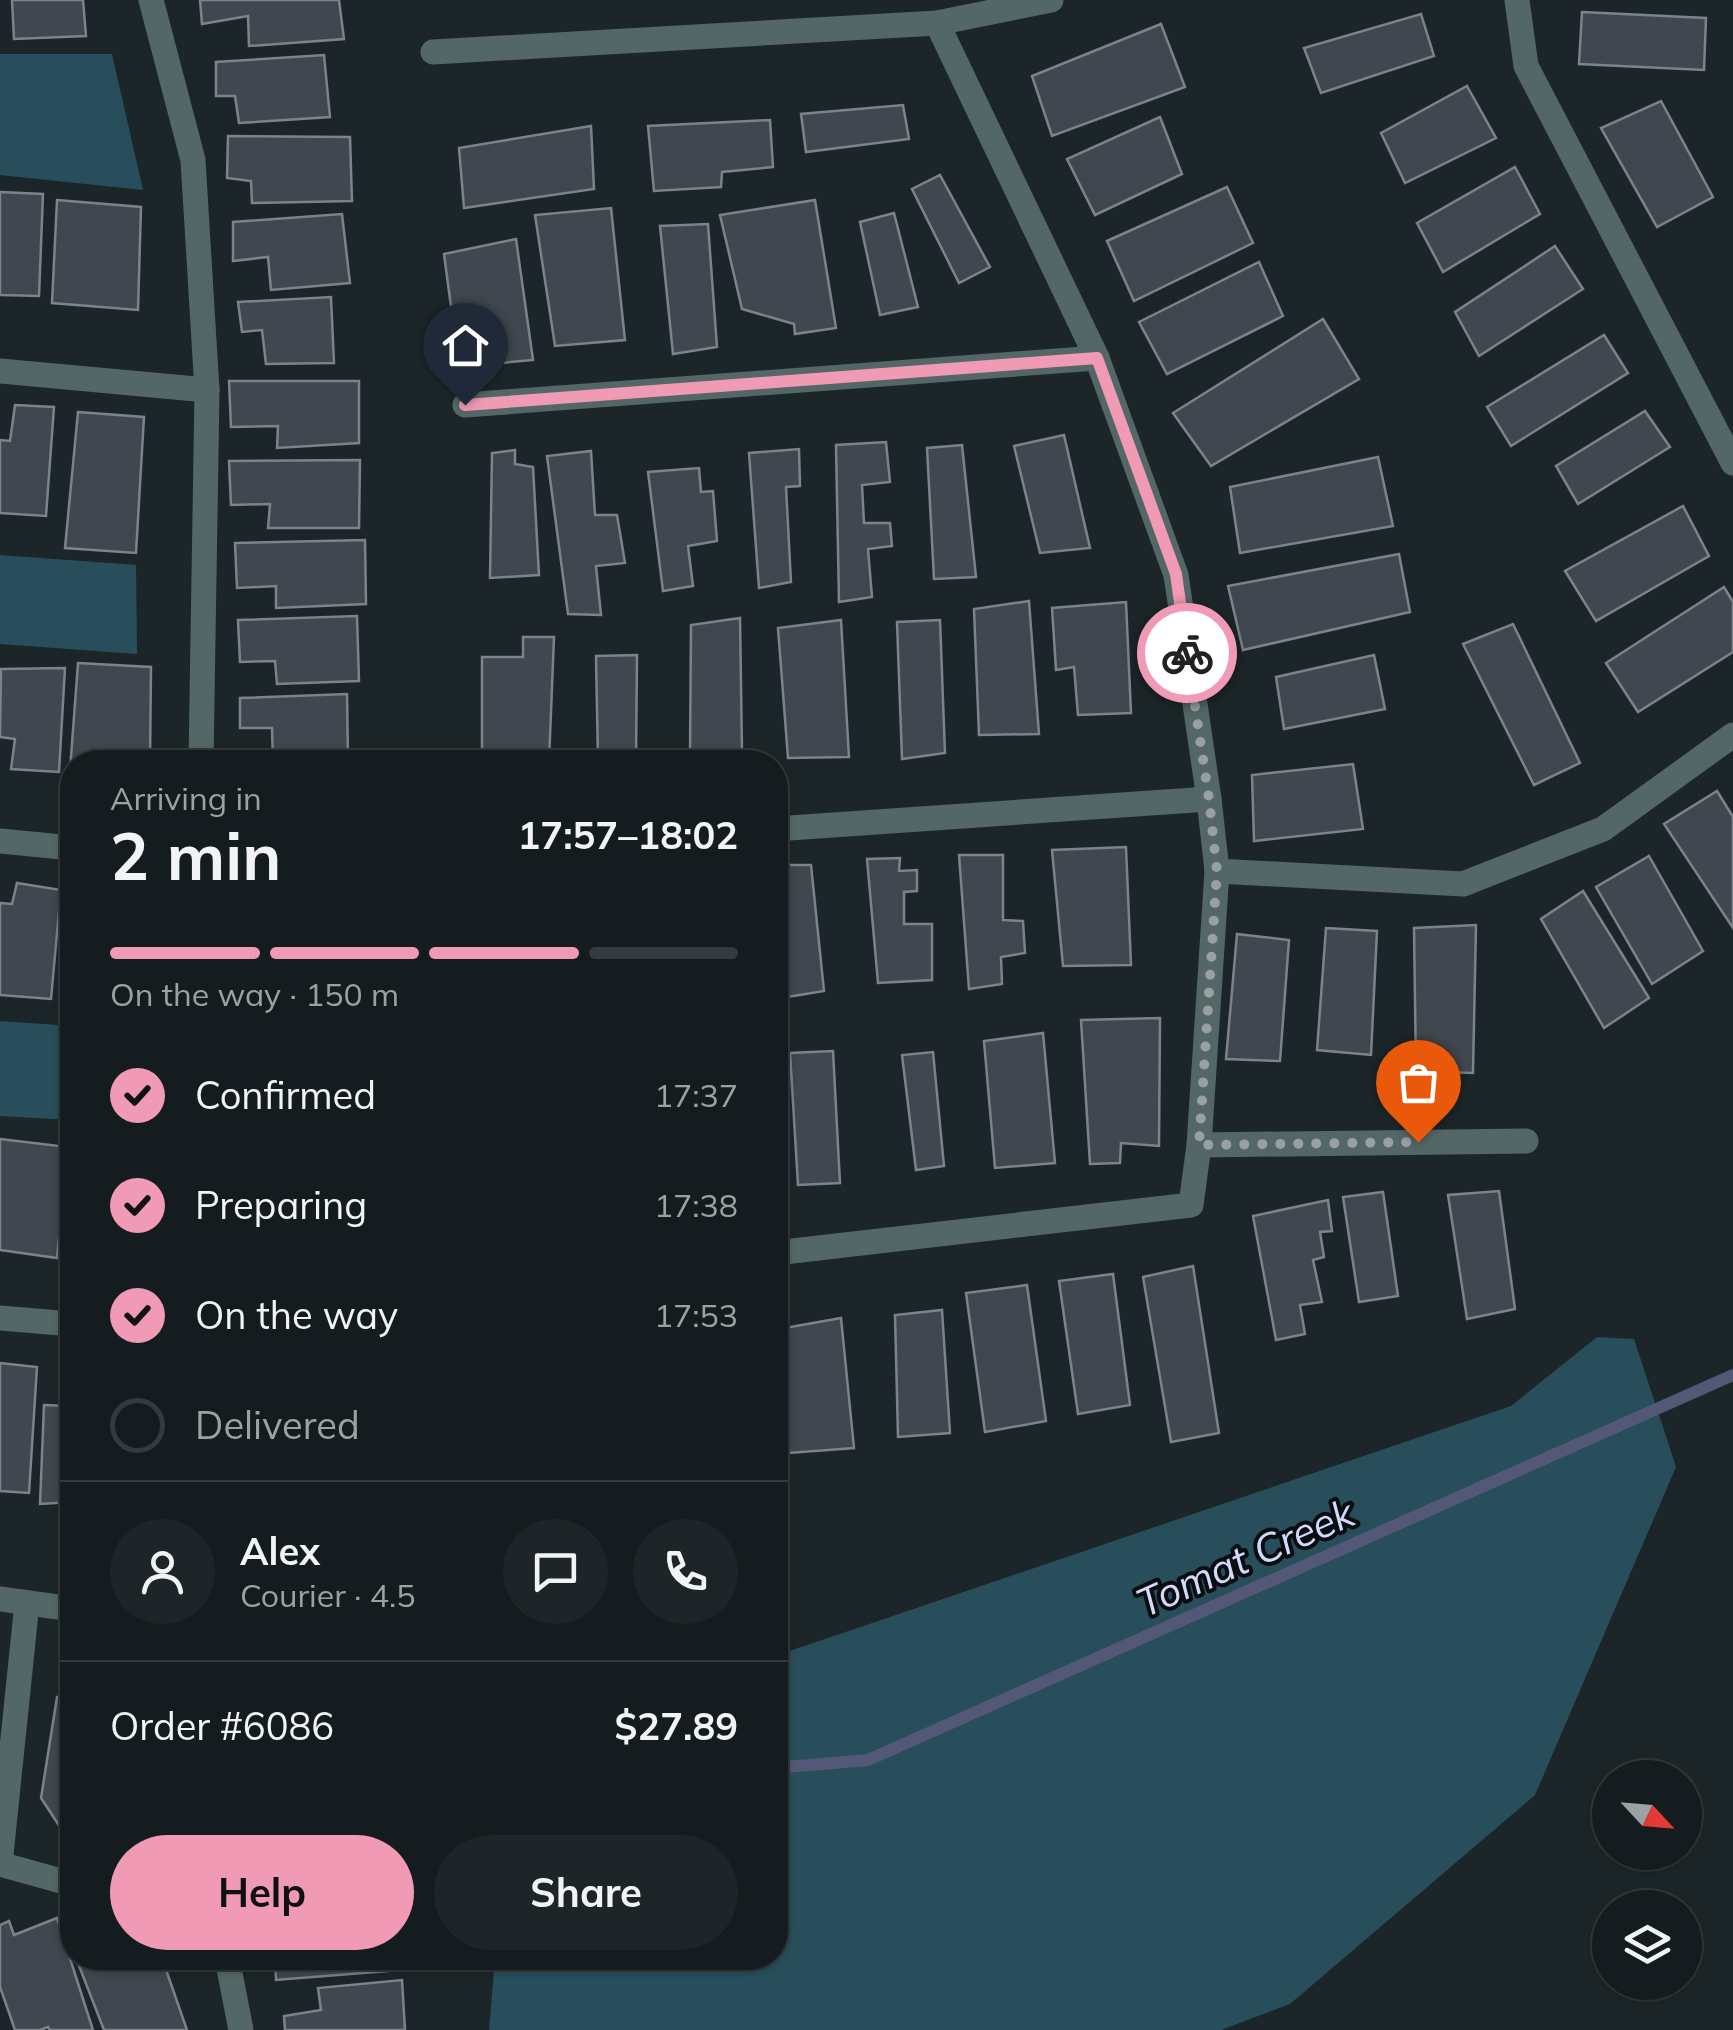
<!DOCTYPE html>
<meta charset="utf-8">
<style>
body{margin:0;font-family:Mulish,sans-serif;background:#1e2528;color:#f1f3f6;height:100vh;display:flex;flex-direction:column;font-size:38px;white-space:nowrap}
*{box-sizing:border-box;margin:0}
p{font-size:32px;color:#9da1a4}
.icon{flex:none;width:55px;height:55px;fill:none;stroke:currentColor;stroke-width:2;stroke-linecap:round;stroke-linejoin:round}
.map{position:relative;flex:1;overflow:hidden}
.side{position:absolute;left:60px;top:750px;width:728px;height:1220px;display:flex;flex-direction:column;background:#151c1f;border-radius:40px;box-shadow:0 2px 8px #0004,0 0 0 2px #343a3d}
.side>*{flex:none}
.needle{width:65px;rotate:116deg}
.tools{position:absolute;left:1592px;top:1760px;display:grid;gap:20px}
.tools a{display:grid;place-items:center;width:110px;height:110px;border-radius:50%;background:#151c1f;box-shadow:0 2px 8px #0004,0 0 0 2px #343a3d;font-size:50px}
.pin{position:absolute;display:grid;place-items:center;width:85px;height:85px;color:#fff;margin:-102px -42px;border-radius:50% 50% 50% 0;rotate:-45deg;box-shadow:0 0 10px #0007}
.pin .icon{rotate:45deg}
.courier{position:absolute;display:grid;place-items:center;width:100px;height:100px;margin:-50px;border:8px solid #f09ab5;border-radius:50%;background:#fff;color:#222;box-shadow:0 2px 12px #0007}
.summary em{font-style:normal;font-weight:700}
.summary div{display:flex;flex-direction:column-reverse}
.summary{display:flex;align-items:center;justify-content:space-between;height:170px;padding:0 50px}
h1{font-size:65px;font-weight:700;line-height:75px}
.bar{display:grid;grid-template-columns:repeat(4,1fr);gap:15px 10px;align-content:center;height:120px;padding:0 50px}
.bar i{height:12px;border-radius:8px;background:#343a3d}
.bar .active{background:#f09ab5}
.bar p{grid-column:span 4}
.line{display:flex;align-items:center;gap:25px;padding:0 50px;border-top:2px solid #343a3d}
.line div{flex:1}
.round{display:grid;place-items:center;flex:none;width:105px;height:105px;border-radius:52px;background:#1e2528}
ol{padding:0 50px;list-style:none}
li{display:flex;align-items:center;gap:30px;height:110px}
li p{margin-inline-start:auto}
li .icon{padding:10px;border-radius:50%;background:#f09ab5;color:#111;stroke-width:4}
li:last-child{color:#9da1a4}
li i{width:55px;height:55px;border:5px solid #343a3d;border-radius:50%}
.button{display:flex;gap:20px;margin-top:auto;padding:20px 50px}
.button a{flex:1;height:115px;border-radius:60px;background:#f09ab5;color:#111;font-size:40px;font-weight:700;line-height:115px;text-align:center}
.button a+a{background:#1e2528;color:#f1f3f6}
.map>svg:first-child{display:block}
.green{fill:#294e5b}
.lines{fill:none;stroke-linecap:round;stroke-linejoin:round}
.stream{stroke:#545877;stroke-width:12}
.building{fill:#41474f;stroke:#7b838b;stroke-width:2.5}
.minor{stroke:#546767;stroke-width:25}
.done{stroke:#99a0a3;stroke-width:10;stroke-dasharray:0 18}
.route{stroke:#f09ab5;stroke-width:12}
.labels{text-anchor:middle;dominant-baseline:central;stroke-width:8;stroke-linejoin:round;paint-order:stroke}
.water-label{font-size:40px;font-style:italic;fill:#d4d9fc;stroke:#0a0e10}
</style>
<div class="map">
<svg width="1733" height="2030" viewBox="0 0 1733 2030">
<rect width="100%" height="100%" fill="#1c2629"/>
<g class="green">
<polygon points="0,54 112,54 143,190 0,175"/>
<polygon points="0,555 136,565 137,654 0,644"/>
<polygon points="0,1021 72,1026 72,1120 0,1116"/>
<polygon points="1597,1337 1634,1339 1676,1467 1535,1795 1290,2004 1221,2030 489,2030 495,1958 775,1958 775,1656 1511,1406"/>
</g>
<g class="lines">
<polyline class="stream" points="775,1768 868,1760 1733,1375"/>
</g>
<g class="building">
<polygon points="12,0 83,0 86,36 14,39"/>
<polygon points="200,0 339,0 344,39 249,46 248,16 202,24"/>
<polygon points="1582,12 1706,18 1704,70 1579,64"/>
<polygon points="1421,14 1434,56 1321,93 1304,48"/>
<polygon points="1161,24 1185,87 1052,136 1032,76"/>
<polygon points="324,55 330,117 239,123 235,96 216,96 216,62"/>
<polygon points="1467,86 1496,138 1405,183 1381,133"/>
<polygon points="1661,101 1713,197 1657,227 1601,128"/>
<polygon points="903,105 909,139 806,152 801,114"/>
<polygon points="1160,117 1182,174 1095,215 1067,159"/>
<polygon points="770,120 773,167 722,172 721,187 654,191 648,126"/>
<polygon points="591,126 594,189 464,208 459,148"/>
<polygon points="228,136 350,137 352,201 252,203 251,181 227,178"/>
<polygon points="1515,167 1540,214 1443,272 1417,223"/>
<polygon points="940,175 990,267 959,283 912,189"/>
<polygon points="1227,187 1253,243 1134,301 1107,241"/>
<polygon points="0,192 43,194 39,296 0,295"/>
<polygon points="57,200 141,207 138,310 52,303"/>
<polygon points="815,200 836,328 795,334 794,324 742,309 720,215"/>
<polygon points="611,208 625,340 555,346 535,215"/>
<polygon points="894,213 918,307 880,315 860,222"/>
<polygon points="342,214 350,283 271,290 268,257 233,261 233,222"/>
<polygon points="708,224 717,347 673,354 660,226"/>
<polygon points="516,239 533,360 459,367 444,254"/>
<polygon points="1555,246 1583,289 1479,356 1455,312"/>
<polygon points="1259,262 1283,316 1167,374 1139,322"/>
<polygon points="331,297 334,363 266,364 262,330 242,332 238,302"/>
<polygon points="1323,319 1359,379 1211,466 1173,413"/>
<polygon points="1604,335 1628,373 1511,446 1487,407"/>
<polygon points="229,381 359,381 359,443 277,448 278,426 231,427"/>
<polygon points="15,405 54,407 46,516 0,513 0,440 10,441"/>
<polygon points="1645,411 1670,447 1578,504 1556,466"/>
<polygon points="78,412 144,417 136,553 65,548"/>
<polygon points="1064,435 1090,548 1040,553 1014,446"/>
<polygon points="886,442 890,482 862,485 864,523 890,523 892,546 868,549 872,597 839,602 836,445"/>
<polygon points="962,445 976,577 934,579 927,448"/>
<polygon points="799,449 800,486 786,487 791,582 759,588 749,453"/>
<polygon points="515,450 515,464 533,467 539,575 490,578 492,453"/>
<polygon points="591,451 595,515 617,515 625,563 596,566 601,615 568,614 547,456"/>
<polygon points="1378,457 1393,526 1240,553 1230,487"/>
<polygon points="360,460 359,528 268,528 270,504 231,505 229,461"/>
<polygon points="699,468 701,492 713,491 717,541 688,546 693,586 663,591 648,472"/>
<polygon points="1683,506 1709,556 1596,621 1565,571"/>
<polygon points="365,540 366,604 276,608 276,586 237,588 235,543"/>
<polygon points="1399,554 1410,612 1243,650 1228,586"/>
<polygon points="1724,587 1733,602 1733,652 1638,712 1606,663"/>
<polygon points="1029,601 1039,734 979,735 974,609"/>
<polygon points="1126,602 1131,713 1078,715 1074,667 1056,670 1052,608"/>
<polygon points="357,616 359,681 277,684 275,661 240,662 238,620"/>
<polygon points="740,618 742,752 690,757 691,625"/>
<polygon points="841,620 849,757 788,758 778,628"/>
<polygon points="940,620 945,753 902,759 897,622"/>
<polygon points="1513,624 1580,763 1534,785 1463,644"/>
<polygon points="523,637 554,637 549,762 482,762 482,657 523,657"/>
<polygon points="637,655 636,761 598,762 596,656"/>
<polygon points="1374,655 1385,709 1284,729 1276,677"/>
<polygon points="78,663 151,667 150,762 72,762 72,798 68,797"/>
<polygon points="65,668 59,772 11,769 15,739 0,737 1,669"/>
<polygon points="347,694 348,759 273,762 272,728 240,728 240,698"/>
<polygon points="1353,764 1363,829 1254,841 1252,775"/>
<polygon points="1717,791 1733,817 1733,928 1664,824"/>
<polygon points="1126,847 1131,965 1063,966 1052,850"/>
<polygon points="959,855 1003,855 1003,920 1023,921 1025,953 1001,957 1002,984 969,989"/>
<polygon points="1649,856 1703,951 1652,984 1596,887"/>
<polygon points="900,858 899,871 917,870 917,891 904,892 904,924 932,924 932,980 878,983 867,859"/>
<polygon points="775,865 811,865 824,991 775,999"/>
<polygon points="17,883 61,890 51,999 0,995 0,903 12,904"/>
<polygon points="72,890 72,1021 61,1020"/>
<polygon points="1583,891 1649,998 1604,1028 1541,919"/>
<polygon points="1476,925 1473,1073 1416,1071 1414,928"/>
<polygon points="1326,928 1377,931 1371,1055 1317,1050"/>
<polygon points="1237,934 1289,940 1280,1061 1226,1059"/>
<polygon points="1160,1018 1159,1146 1121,1143 1120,1163 1090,1164 1081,1020"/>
<polygon points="1043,1033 1055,1163 995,1168 984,1041"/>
<polygon points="833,1051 840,1183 798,1185 790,1053"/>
<polygon points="933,1052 944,1166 916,1170 902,1055"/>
<polygon points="0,1139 68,1147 57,1258 0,1250"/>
<polygon points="1499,1191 1515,1309 1467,1319 1448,1195"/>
<polygon points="1383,1192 1398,1296 1359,1302 1343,1197"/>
<polygon points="1328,1200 1332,1231 1320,1232 1324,1257 1313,1260 1322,1302 1300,1305 1305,1334 1276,1340 1253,1216"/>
<polygon points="72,1213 72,1271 64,1270"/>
<polygon points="1193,1266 1219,1433 1171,1442 1143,1277"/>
<polygon points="1113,1274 1130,1405 1078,1414 1059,1281"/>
<polygon points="1027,1285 1046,1421 985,1432 966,1293"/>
<polygon points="942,1310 950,1433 898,1437 895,1315"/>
<polygon points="841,1318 854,1448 789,1453 779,1329"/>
<polygon points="0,1363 37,1367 29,1493 0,1491"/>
<polygon points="72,1383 72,1502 40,1504 44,1405 70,1406"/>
<polygon points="57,1697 72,1698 72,1829 60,1827 41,1798"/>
<polygon points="57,1918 93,2030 50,2030 48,2027 40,2030 15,2030 0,1987 0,1925 9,1921 14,1935"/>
<polygon points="76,1958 162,1958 187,2030 104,2030"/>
<polygon points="275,1958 399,1958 400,1970 276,1980"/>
<polygon points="402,1980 405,2030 285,2030 284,2016 321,2010 318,1988"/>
</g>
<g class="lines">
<g class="minor">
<polyline points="151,0 193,160 207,390 201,762"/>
<polyline points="1517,0 1526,66 1733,463"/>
<polyline points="937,23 1097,358 1176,575 1209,799 1217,871 1463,884 1603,829 1733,735"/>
<polyline points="433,52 937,23 1051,0"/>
<polyline points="0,371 207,390"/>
<polyline points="465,405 1097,358"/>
<polyline points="775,829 1209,799"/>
<polyline points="0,841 72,848"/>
<polyline points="1199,1145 1526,1141"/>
<polyline points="775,1253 1191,1205 1199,1145 1217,871"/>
<polyline points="0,1318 72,1324"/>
<polyline points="0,1599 72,1609"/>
<polyline points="0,1864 27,1603"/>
<polyline points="0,1864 72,1884"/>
<polyline points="227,1958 241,2030"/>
</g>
</g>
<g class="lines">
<polyline class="done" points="1187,653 1209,799 1217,871 1199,1145 1418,1142"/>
<polyline class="route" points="465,405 1097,358 1176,574 1187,653"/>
</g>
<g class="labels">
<g class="water-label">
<text transform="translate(1245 1557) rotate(-24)">Tomat Creek</text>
</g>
</g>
</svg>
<div class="tools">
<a><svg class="needle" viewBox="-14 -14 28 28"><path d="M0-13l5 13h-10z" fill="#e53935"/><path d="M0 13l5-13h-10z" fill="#9da1a4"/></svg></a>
<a><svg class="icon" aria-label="layers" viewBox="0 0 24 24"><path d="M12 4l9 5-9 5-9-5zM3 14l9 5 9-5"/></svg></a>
</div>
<div class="pin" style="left:1418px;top:1142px;background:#ea580c"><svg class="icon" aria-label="bag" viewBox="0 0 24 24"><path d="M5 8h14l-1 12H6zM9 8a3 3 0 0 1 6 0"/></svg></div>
<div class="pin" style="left:465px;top:405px;background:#1f2937"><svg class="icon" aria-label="home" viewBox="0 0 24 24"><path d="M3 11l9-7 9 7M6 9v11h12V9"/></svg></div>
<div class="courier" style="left:1187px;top:653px"><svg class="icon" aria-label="bike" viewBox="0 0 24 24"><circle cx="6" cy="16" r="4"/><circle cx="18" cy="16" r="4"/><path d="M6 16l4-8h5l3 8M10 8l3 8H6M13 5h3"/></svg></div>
<section class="side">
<div class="summary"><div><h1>2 min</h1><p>Arriving in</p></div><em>17:57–18:02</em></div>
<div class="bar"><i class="active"></i><i class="active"></i><i class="active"></i><i></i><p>On the way · 150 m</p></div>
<ol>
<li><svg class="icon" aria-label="check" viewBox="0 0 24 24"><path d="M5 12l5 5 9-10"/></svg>Confirmed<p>17:37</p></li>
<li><svg class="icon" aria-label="check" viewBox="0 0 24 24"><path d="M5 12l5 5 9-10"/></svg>Preparing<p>17:38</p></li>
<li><svg class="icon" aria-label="check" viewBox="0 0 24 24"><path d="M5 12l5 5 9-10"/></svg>On the way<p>17:53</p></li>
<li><i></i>Delivered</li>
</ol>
<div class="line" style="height:180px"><a class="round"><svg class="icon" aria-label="person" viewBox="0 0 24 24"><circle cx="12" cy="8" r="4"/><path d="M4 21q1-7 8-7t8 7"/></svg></a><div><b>Alex</b><p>Courier · 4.5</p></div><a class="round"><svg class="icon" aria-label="chat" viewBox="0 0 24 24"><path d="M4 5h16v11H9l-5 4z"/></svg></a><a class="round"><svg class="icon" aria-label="phone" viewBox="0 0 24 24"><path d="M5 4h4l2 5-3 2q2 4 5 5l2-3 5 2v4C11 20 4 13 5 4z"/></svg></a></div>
<div class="line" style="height:130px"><div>Order #6086</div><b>$27.89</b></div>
<div class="button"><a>Help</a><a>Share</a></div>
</section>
</div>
